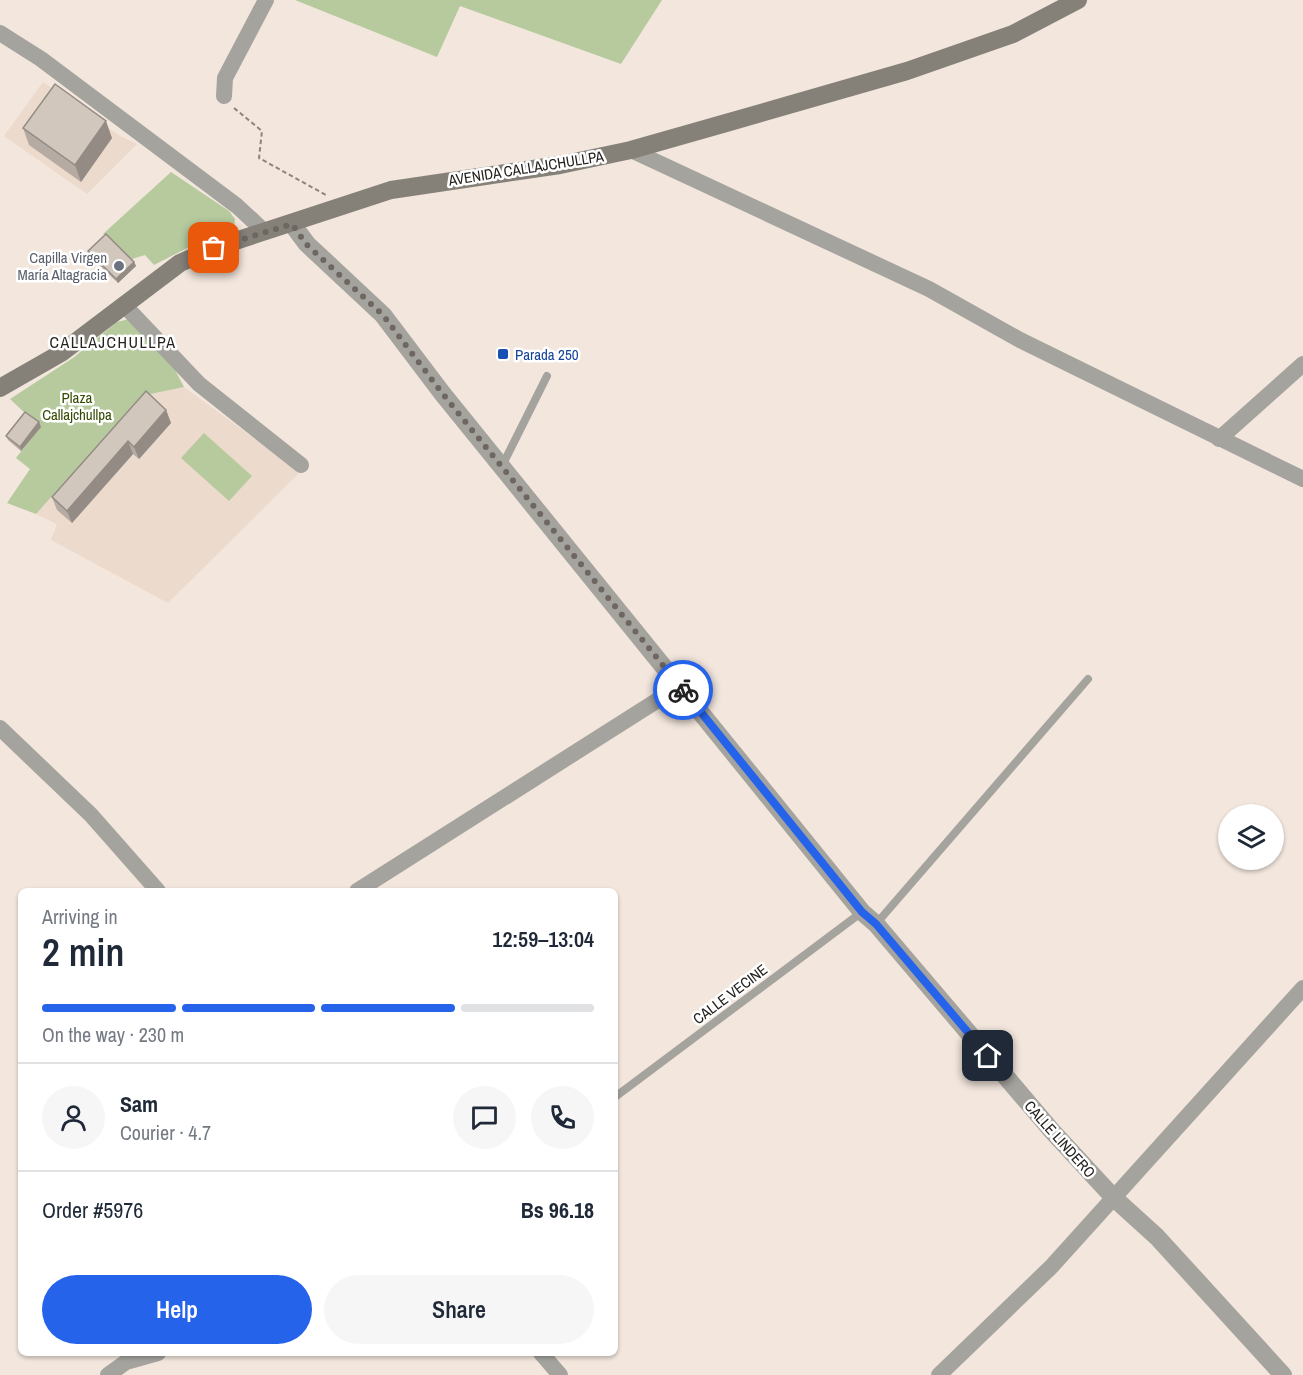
<!DOCTYPE html>
<meta charset="utf-8">
<style>
body{margin:0;font-family:"Archivo Narrow",sans-serif;background:#f6f6f7;color:#1f2937;height:100vh;display:flex;flex-direction:column;font-size:22px;white-space:nowrap}
*{box-sizing:border-box;margin:0}
p{font-size:20px;color:#747a83}
.icon{flex:none;width:33px;height:33px;fill:none;stroke:currentColor;stroke-width:2;stroke-linecap:round;stroke-linejoin:round}
.map{position:relative;flex:1;overflow:hidden}
.drawer{position:absolute;left:18px;top:888px;width:600px;height:468px;display:flex;flex-direction:column;background:#fff;border-radius:9px;box-shadow:0 2px 4px #0004}
.drawer>*{flex:none}
.controls{position:absolute;left:1218px;top:804px;display:grid;gap:12px}
.controls a{display:grid;place-items:center;width:66px;height:66px;border-radius:50%;background:#fff;box-shadow:0 2px 4px #0004;font-size:30px}
.pin{position:absolute;display:grid;place-items:center;width:51px;height:51px;color:#fff;margin:-26px;border-radius:12px;box-shadow:0 3px 9px #0006}
.courier{position:absolute;display:grid;place-items:center;width:60px;height:60px;margin:-30px;border:4px solid #2563eb;border-radius:50%;background:#fff;color:#222;box-shadow:0 2px 8px #0007}
.summary em{font-style:normal;font-weight:600}
.summary div{display:flex;flex-direction:column-reverse}
.summary{display:flex;align-items:center;justify-content:space-between;height:102px;padding:0 24px}
h1{font-size:39px;font-weight:600;line-height:45px}
.bar{display:grid;grid-template-columns:repeat(4,1fr);gap:9px 6px;align-content:center;height:72px;padding:0 24px}
.bar i{height:8px;border-radius:4px;background:#e0e1e3}
.bar .selected{background:#2563eb}
.bar p{grid-column:span 4}
.line{display:flex;align-items:center;gap:15px;padding:0 24px;border-top:2px solid #e0e1e3}
.line div{flex:1}
.round{display:grid;place-items:center;flex:none;width:63px;height:63px;border-radius:32px;background:#f6f6f7}
.button{display:flex;gap:12px;margin-top:auto;padding:12px 24px}
.button a{flex:1;height:69px;border-radius:36px;background:#2563eb;color:#fff;font-size:24px;font-weight:600;line-height:69px;text-align:center}
.button a+a{background:#f6f6f7;color:#1f2937}
.map>svg:first-child{display:block}
.built{fill:#ecdacc}
.green{fill:#b7ca9e}
.lines{fill:none;stroke-linecap:round;stroke-linejoin:round}
.path{stroke:#8d857f;stroke-width:2;stroke-dasharray:4.5 3;stroke-linecap:butt}
.service{stroke:#a5a39e;stroke-width:8}
.minor{stroke:#a5a39e;stroke-width:16}
.tertiary{stroke:#a5a39e;stroke-width:18}
.secondary{stroke:#858179;stroke-width:18}
.wall{fill:#b5aba3}
.shaded-wall{fill:#938b84}
.building{fill:#d2c7bd;stroke:#938b84;stroke-width:1.5}
.done{stroke:#6d6661;stroke-width:6;stroke-dasharray:0 10.8}
.route{stroke:#2563eb;stroke-width:8}
.worship-dot{fill:#6b7280;stroke:#fff;stroke-width:2}
.transit-dot{fill:#1a4fb4;stroke:#fff;stroke-width:2}
.labels{text-anchor:middle;dominant-baseline:central;stroke-width:5;stroke-linejoin:round;paint-order:stroke}
.street-label{font-size:15px;fill:#25211e;stroke:#fff}
.worship-label{font-size:15px;fill:#5b616d;stroke:#fff;text-anchor:end}
.transit-label{font-size:15px;fill:#164399;stroke:#fff;text-anchor:start}
.park-label{font-size:15px;fill:#344a02;stroke:#fff}
.neighbourhood-label{font-size:16px;letter-spacing:1.5px;fill:#25211e;stroke:#fff}
</style>
<div class="map">
<svg width="1303" height="1375" viewBox="0 0 1303 1375">
<rect width="100%" height="100%" fill="#f2e6dd"/>
<g class="built">
<polygon points="43,82 120,136 137,144 87,194 4,136"/>
<polygon points="184,387 300,472 168,603 51,540 57,524 36,514 141,396"/>
</g>
<g class="green">
<polygon points="295,0 662,0 621,64 460,6 437,57"/>
<polygon points="171,172 229,211 235,219 234,229 226,235 193,245 154,265 145,255 129,260 103,234"/>
<polygon points="129,319 173,366 184,387 141,396 36,514 7,503 30,469 16,458 40,427 10,399 73,358 117,322"/>
<polygon points="204,433 252,476 229,501 181,458"/>
</g>
<g class="lines">
<polyline class="path" points="234,108 262,131 259,158 326,195"/>
<g class="service">
<polyline points="502,466 547,376"/>
<polyline points="876,924 1088,679"/>
<polyline points="615,1097 862,912"/>
</g>
<g class="minor">
<polyline points="0,33 41,59 237,206 265,232"/>
<polyline points="224,96 225,78 266,0"/>
<polyline points="631,150 929,289 1020,340 1303,479"/>
<polyline points="124,305 199,384 301,465"/>
<polyline points="1219,439 1303,364"/>
<polyline points="0,728 91,815 158,891"/>
<polyline points="357,891 680,686"/>
<polyline points="541,1353 560,1375"/>
<polyline points="108,1375 126,1362 158,1353"/>
<polyline points="939,1375 1051,1267 1303,988"/>
</g>
<polyline class="tertiary" points="292,224 307,244 383,315 442,393 862,912 876,924 1052,1131 1114,1198 1157,1237 1283,1375"/>
<polyline class="secondary" points="0,388 61,353 180,263 214,248 391,190 560,165 631,150 726,123 907,71 1013,34 1078,0"/>
</g>
<g class="wall">
<polygon points="23,128 112,138 81,182 29,145"/>
<polygon points="88,251 134,262 136,266 118,283 89,255"/>
<polygon points="166,410 171,423 139,459 133,454 72,523 57,510 52,497"/>
<polygon points="39,422 41,427 21,451 8,440 6,436"/>
</g>
<g class="shaded-wall">
<polygon points="106,121 112,138 81,182 75,165"/>
<polygon points="134,262 136,266 118,283 116,279"/>
<polygon points="166,410 171,423 139,459 134,447"/>
<polygon points="39,422 41,427 21,451 20,447"/>
<polygon points="128,441 133,454 72,523 67,511"/>
</g>
<g class="building">
<polygon points="55,84 106,121 75,165 23,128"/>
<polygon points="106,234 134,262 116,279 88,251"/>
<polygon points="146,391 166,410 134,447 128,441 67,511 52,497"/>
<polygon points="25,412 39,422 20,447 6,436"/>
</g>
<g class="lines">
<polyline class="done" points="214,248 292,224 306,244 383,315 442,393 683,690"/>
<polyline class="route" points="683,690 862,912 876,924 988,1056"/>
</g>
<circle class="worship-dot" cx="119" cy="266" r="6"/>
<rect class="transit-dot" x="497" y="348" width="12" height="12" rx="3"/>
<g class="labels">
<g class="street-label">
<text transform="translate(526 168) rotate(-9)">AVENIDA CALLAJCHULLPA</text>
<text transform="translate(730 994) rotate(-37)">CALLE VECINE</text>
<text transform="translate(1060 1139) rotate(48)">CALLE LINDERO</text>
</g>
<g class="worship-label">
<text x="107" y="257">Capilla Virgen<tspan x="107" dy="17">María Altagracia</tspan></text>
</g>
<g class="transit-label">
<text x="515" y="354">Parada 250</text>
</g>
<g class="park-label">
<text x="77" y="397">Plaza<tspan x="77" dy="17">Callajchullpa</tspan></text>
</g>
<g class="neighbourhood-label">
<text x="113" y="342">CALLAJCHULLPA</text>
</g>
</g>
</svg>
<div class="controls">
<a><svg class="icon" aria-label="layers" viewBox="0 0 24 24"><path d="M12 4l9 5-9 5-9-5zM3 14l9 5 9-5"/></svg></a>
</div>
<div class="pin" style="left:214px;top:248px;background:#ea580c"><svg class="icon" aria-label="bag" viewBox="0 0 24 24"><path d="M5 8h14l-1 12H6zM9 8a3 3 0 0 1 6 0"/></svg></div>
<div class="pin" style="left:988px;top:1056px;background:#1f2937"><svg class="icon" aria-label="home" viewBox="0 0 24 24"><path d="M3 11l9-7 9 7M6 9v11h12V9"/></svg></div>
<div class="courier" style="left:683px;top:690px"><svg class="icon" aria-label="bike" viewBox="0 0 24 24"><circle cx="6" cy="16" r="4"/><circle cx="18" cy="16" r="4"/><path d="M6 16l4-8h5l3 8M10 8l3 8H6M13 5h3"/></svg></div>
<section class="drawer">
<div class="summary"><div><h1>2 min</h1><p>Arriving in</p></div><em>12:59–13:04</em></div>
<div class="bar"><i class="selected"></i><i class="selected"></i><i class="selected"></i><i></i><p>On the way · 230 m</p></div>
<div class="line" style="height:108px"><a class="round"><svg class="icon" aria-label="person" viewBox="0 0 24 24"><circle cx="12" cy="8" r="4"/><path d="M4 21q1-7 8-7t8 7"/></svg></a><div><b>Sam</b><p>Courier · 4.7</p></div><a class="round"><svg class="icon" aria-label="chat" viewBox="0 0 24 24"><path d="M4 5h16v11H9l-5 4z"/></svg></a><a class="round"><svg class="icon" aria-label="phone" viewBox="0 0 24 24"><path d="M5 4h4l2 5-3 2q2 4 5 5l2-3 5 2v4C11 20 4 13 5 4z"/></svg></a></div>
<div class="line" style="height:78px"><div>Order #5976</div><b>Bs 96.18</b></div>
<div class="button"><a>Help</a><a>Share</a></div>
</section>
</div>
